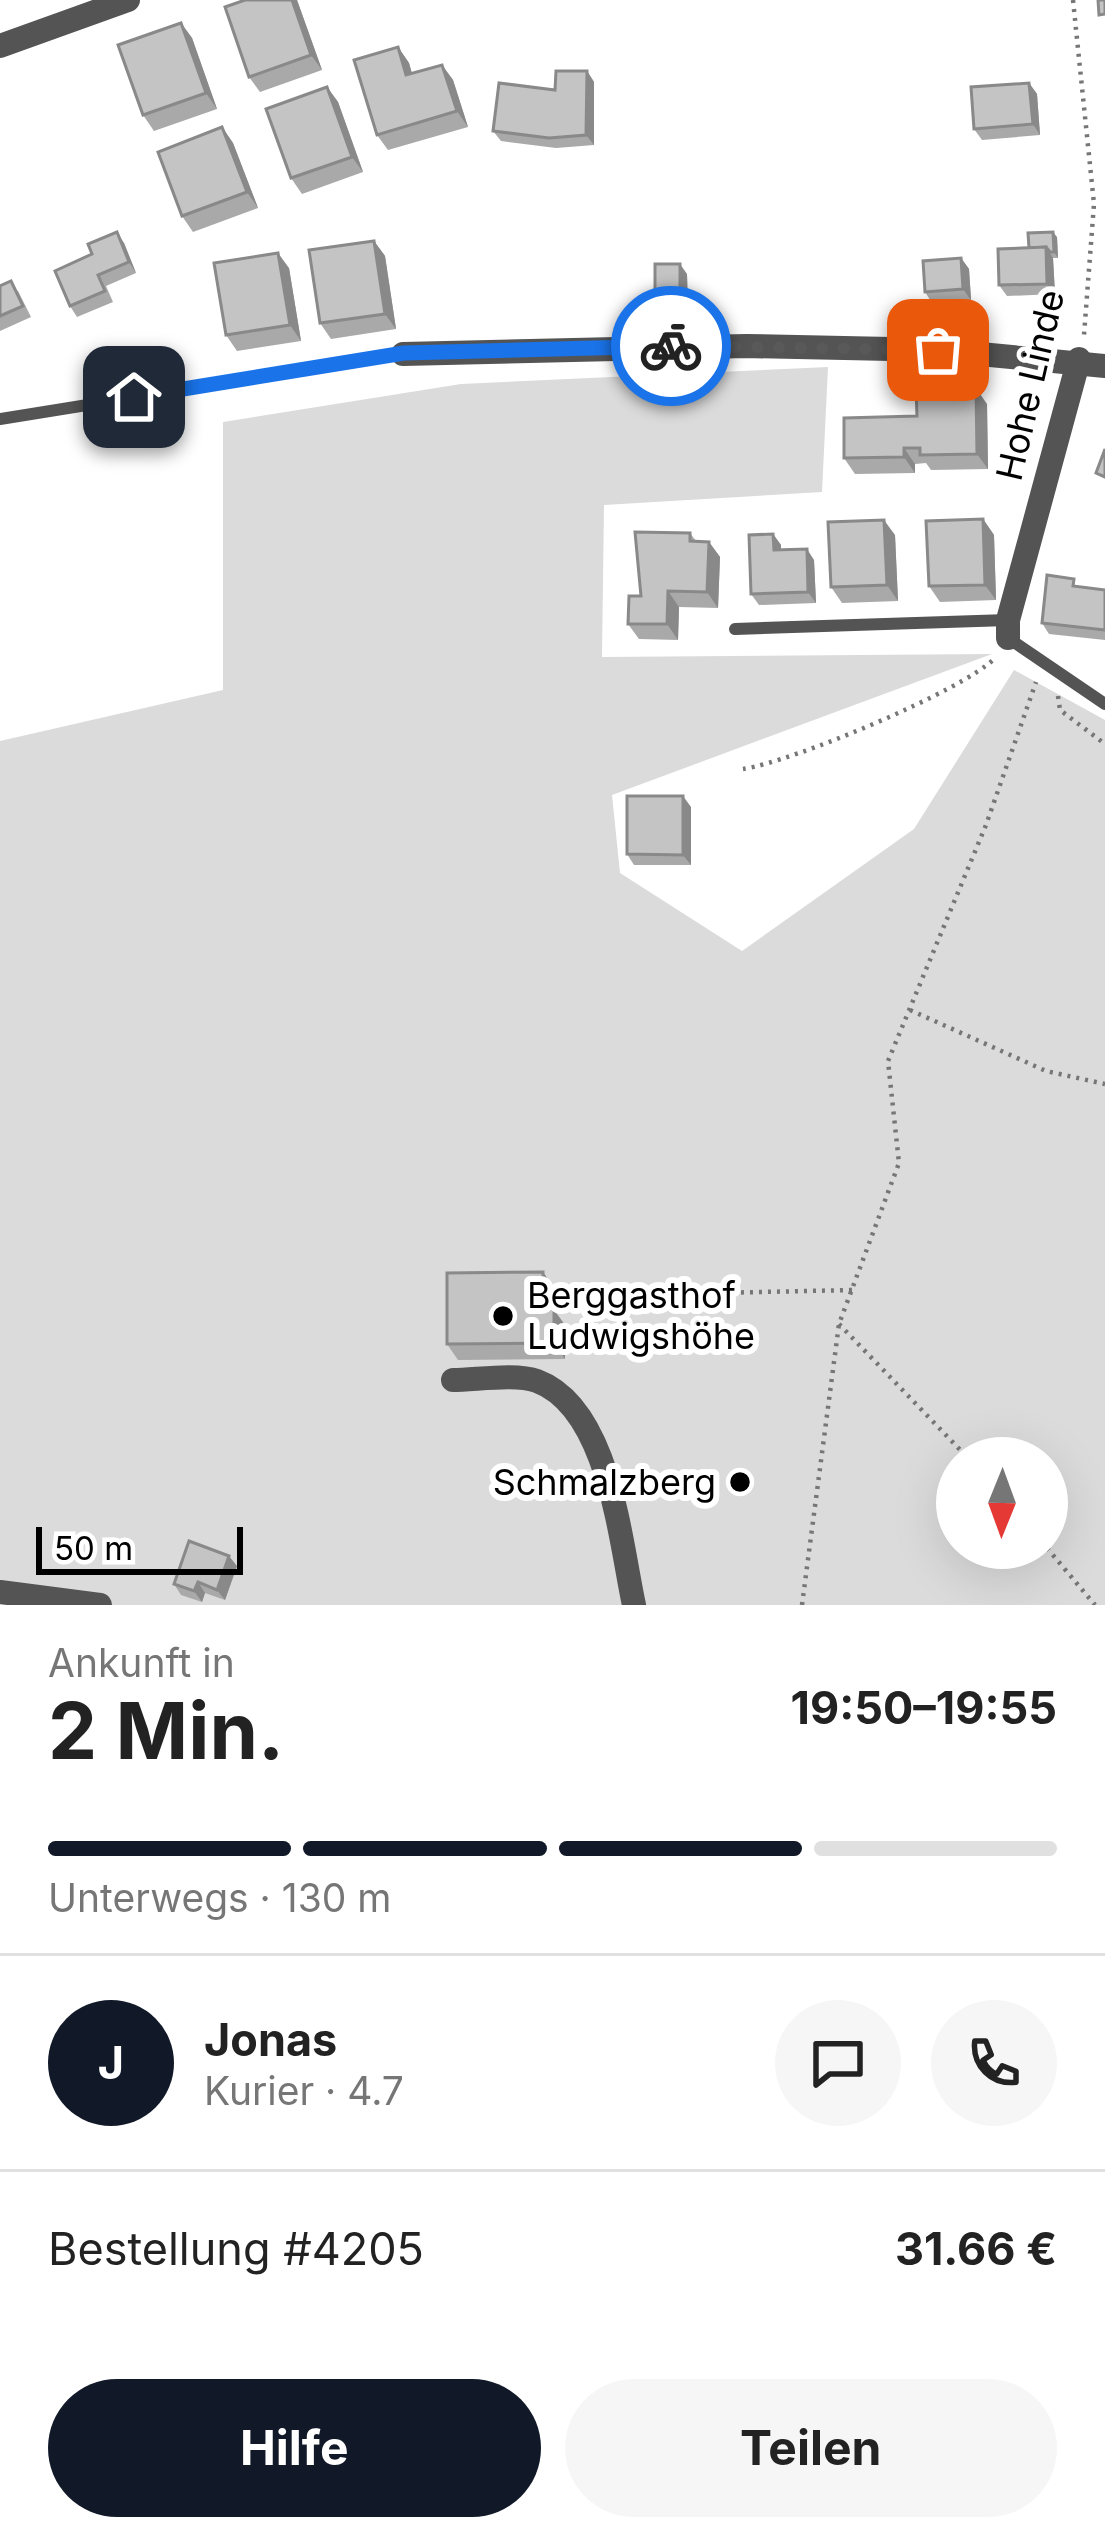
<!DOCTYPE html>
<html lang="de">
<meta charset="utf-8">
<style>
body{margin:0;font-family:Inter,sans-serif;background:#f6f6f6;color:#222;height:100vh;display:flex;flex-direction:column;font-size:45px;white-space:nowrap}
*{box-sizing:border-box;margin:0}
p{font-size:39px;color:#767676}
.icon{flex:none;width:66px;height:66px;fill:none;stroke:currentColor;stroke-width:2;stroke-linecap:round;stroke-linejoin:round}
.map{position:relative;height:1605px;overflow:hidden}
.sheet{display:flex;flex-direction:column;background:#fff;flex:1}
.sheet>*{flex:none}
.needle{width:78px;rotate:181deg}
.tools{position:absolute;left:936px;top:1437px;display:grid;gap:24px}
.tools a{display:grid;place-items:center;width:132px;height:132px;border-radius:50%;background:#fff;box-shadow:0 12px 48px #0002;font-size:60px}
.scale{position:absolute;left:36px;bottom:30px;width:207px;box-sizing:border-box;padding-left:12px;border:6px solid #000;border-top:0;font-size:33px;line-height:42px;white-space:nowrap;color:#000;-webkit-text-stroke:9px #fff;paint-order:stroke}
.pin{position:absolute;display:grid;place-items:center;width:102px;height:102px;color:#fff;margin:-51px;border-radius:24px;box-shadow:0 6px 18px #0006}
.courier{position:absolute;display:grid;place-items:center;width:120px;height:120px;margin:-60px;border:9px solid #1a73e8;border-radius:50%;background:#fff;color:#222;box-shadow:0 3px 15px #0007}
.headline em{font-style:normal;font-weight:700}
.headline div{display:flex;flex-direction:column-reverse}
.headline{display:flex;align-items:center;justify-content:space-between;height:204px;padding:0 48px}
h1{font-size:78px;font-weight:700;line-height:90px}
.bar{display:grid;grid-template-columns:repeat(4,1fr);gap:18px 12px;align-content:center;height:144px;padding:0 48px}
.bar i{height:15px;border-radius:9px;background:#e0e0e0}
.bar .selected{background:#111827}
.bar p{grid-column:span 4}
.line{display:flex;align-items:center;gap:30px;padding:0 48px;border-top:3px solid #e0e0e0}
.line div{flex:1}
.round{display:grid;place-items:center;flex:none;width:126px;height:126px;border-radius:63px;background:#f6f6f6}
.cta{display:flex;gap:24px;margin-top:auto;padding:24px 48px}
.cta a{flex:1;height:138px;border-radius:72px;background:#111827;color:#fff;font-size:48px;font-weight:700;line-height:138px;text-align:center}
.cta a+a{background:#f6f6f6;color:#222}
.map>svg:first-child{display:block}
.green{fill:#dbdbdb;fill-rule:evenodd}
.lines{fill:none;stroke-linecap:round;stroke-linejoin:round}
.path{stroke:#767676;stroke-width:4.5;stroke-dasharray:3 6;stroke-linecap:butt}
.service{stroke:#545454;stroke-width:12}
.minor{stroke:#545454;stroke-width:24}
.wall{fill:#a9a9a9}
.shaded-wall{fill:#898989}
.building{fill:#c4c4c4;stroke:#898989;stroke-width:3}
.done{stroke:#595959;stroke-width:12;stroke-dasharray:0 21.6}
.route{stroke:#1a73e8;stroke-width:15}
.poi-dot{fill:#000;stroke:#fff;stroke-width:4.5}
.labels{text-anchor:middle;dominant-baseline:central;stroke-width:12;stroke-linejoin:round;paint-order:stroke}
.street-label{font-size:36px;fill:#000;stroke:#fff}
.poi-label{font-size:36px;fill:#000;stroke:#fff;text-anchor:start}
</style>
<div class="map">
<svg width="1105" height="1605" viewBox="0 0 1105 1605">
<rect width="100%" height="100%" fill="#fff"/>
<path class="green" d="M 828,367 L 822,492 L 604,505 L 602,657 L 992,654 L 612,795 L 620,873 L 742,951 L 914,829 L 1014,670 L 1105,720 L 1105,1605 L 0,1605 L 0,741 L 223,690 L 223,422 L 461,384 ZM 957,1458 L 1047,1458 L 1047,1548 L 957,1548 Z"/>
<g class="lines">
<g class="path">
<polyline points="1073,0 1094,204 1084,335"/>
<polyline points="1058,696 1060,710 1105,744"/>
<path d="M 743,769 C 791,762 963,691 995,658"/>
<polyline points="910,1010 1046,1071 1105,1084"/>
<polyline points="669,1294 852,1290"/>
<polyline points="839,1324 968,1458"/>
<polyline points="1047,1548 1095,1605"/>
<polyline points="802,1605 839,1324 899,1163 888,1061 986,825 1036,682"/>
</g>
<g class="service">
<polyline points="0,419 403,354"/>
<polyline points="735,629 1008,620"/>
<polyline points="1008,638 1105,704"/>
</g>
<g class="minor">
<polyline points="0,46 128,0"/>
<polyline points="403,354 746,346 938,350 1105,366"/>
<polyline points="1008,638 1008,620 1079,359"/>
<path d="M 453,1380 C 476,1380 515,1373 537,1381 C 609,1408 620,1540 634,1605"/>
<polyline points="0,1592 100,1605"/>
</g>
</g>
<g class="wall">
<polygon points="245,0 297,0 322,70 260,92 249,77"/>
<polygon points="181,23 192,38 217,109 154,131 143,115"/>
<polygon points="398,47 409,63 412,74 442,65 453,80 468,127 388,150 377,135"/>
<polygon points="587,71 594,82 594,145 556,148 501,141 493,131"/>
<polygon points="1029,83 1037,94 1040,135 982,140 974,129"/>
<polygon points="327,87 338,102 363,172 302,194 291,178"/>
<polygon points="222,127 233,143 258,208 193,232 182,216"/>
<polygon points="1057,237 1058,258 1053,258 1055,294 1007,296 999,285 1029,248"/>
<polygon points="374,241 385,256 396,329 331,339 320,323"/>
<polygon points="124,243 136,273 106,286 113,302 77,317 70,306"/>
<polygon points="961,258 969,269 971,300 932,303 925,292"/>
<polygon points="289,268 301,341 237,351 226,335"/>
<polygon points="687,274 688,310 663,311 655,300"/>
<polygon points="0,286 18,291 31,317 0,331"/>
<polygon points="987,404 988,469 931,470 926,463 915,464 915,473 855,474 844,458 917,416"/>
<polygon points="983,519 994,535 996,600 940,602 929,586"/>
<polygon points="690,533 696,541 709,542 720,557 718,608 679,607 678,640 639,639 628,624 641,596"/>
<polygon points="773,534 781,545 781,550 814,560 816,603 759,605 751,594"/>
<polygon points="895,535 898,601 842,603 831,587"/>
<polygon points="1080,587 1105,590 1105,640 1049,634 1042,623"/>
<polygon points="691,807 691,865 634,865 627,854"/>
<polygon points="543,1272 554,1288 554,1310 565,1325 565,1359 458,1360 447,1344"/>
<polygon points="237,1566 225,1600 205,1593 202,1602 181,1595 174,1584"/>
</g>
<g class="shaded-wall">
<polygon points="292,0 297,0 322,70 311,55"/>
<polygon points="181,23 192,38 217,109 206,93"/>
<polygon points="398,47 409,63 417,91 406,75"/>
<polygon points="442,65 453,80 468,127 457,111"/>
<polygon points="587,71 594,82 594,145 586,135"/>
<polygon points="1029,83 1037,94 1040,135 1033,124"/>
<polygon points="327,87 338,102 363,172 352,157"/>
<polygon points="222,127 233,143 258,208 247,192"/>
<polygon points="117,232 124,243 136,273 129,262"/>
<polygon points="1053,232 1057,237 1058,258 1054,252"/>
<polygon points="374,241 385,256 396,329 385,314"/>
<polygon points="1046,247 1053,258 1055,294 1047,284"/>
<polygon points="278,253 289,268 301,341 290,325"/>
<polygon points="961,258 969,269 971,300 963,289"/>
<polygon points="680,264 687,274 688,310 680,300"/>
<polygon points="976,388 987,404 988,469 977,454"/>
<polygon points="904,448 915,464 915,473 904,457"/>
<polygon points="983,519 994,535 996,600 985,585"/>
<polygon points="884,520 895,535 898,601 887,585"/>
<polygon points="773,534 781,545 781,561 774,550"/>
<polygon points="709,542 720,557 718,608 707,592"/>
<polygon points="807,549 814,560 816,603 808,592"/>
<polygon points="668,591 679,607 678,640 667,624"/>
<polygon points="683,796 691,807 691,865 683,855"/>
<polygon points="543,1272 554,1288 554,1310 565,1325 565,1359 554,1343 543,1309"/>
<polygon points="229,1556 237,1566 225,1600 217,1590"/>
<polygon points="198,1582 205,1593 202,1602 194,1591"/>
</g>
<g class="building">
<polygon points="245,0 292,0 311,55 249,77 225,7"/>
<polygon points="1098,0 1105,0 1105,14 1099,15"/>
<polygon points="181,23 206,93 143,115 118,45"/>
<polygon points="398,47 406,75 442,65 457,111 377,135 354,60"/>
<polygon points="556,71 587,71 586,135 549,138 493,131 499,83 555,90"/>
<polygon points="1029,83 1033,124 974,129 971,87"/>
<polygon points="327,87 352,157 291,178 266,109"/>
<polygon points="222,127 247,192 182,216 158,152"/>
<polygon points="117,232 129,262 98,275 105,291 70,306 55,271 92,254 88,244"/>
<polygon points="1053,232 1054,252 1050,252 1046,247 1029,248 1028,233"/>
<polygon points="374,241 385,314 320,323 309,250"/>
<polygon points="1046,247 1047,284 999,285 998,249"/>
<polygon points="278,253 290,325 226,335 214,263"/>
<polygon points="961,258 963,289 925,292 923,261"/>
<rect x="655" y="264" width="25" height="36"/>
<polygon points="11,281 23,306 0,316 0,286"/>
<polygon points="976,388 977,454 920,455 920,448 904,448 904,457 844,458 844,418 917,416 916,389"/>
<polygon points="1105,449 1105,477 1096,473"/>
<polygon points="983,519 985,585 929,586 926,521"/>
<polygon points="884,520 887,585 831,587 828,522"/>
<polygon points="635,532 690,533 690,541 709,542 707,592 668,591 667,624 628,624 629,596 641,596"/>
<polygon points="773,534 774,550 807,549 808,592 751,594 749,535"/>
<polygon points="1047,575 1074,579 1073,586 1105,590 1105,630 1042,623"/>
<polygon points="627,796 683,796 683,855 627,854"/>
<polygon points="543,1272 543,1309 554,1309 554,1343 447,1344 447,1273"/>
<polygon points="189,1541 229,1556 217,1590 198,1582 194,1591 174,1584"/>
</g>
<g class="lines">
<polyline class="done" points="671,346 938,350"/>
<polyline class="route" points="134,397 404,353 671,346"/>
</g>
<g class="poi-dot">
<circle cx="503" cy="1316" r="12"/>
<circle cx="740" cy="1482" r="12"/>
</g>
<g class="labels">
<g class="street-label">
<text transform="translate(1030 385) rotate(-77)">Hohe Linde</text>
</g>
<g class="poi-label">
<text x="527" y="1295">Berggasthof<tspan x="527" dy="41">Ludwigshöhe</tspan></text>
<text x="716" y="1482" text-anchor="end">Schmalzberg</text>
</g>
</g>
</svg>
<div class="tools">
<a><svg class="needle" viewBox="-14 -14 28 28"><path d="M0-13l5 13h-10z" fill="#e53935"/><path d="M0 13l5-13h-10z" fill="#767676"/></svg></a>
</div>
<div class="scale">50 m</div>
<div class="pin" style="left:938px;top:350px;background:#ea580c"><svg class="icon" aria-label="bag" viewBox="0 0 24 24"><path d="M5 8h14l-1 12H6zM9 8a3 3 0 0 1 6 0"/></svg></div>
<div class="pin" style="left:134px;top:397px;background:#1f2937"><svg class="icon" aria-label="home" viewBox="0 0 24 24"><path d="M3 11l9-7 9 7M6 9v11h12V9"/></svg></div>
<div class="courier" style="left:671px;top:346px"><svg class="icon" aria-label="bike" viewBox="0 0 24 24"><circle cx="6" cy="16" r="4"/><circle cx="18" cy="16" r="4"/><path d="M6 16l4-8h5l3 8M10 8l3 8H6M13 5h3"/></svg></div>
</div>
<section class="sheet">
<div class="headline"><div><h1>2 Min.</h1><p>Ankunft in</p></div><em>19:50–19:55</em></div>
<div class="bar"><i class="selected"></i><i class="selected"></i><i class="selected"></i><i></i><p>Unterwegs · 130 m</p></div>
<div class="line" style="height:216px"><b class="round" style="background:#111827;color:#fff">J</b><div><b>Jonas</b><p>Kurier · 4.7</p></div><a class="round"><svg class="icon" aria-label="chat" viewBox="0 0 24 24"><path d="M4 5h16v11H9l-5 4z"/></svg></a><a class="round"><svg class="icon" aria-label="phone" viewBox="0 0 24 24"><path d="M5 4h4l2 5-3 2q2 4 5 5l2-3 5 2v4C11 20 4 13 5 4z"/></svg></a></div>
<div class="line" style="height:156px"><div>Bestellung #4205</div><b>31.66 €</b></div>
<div class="cta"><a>Hilfe</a><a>Teilen</a></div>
</section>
